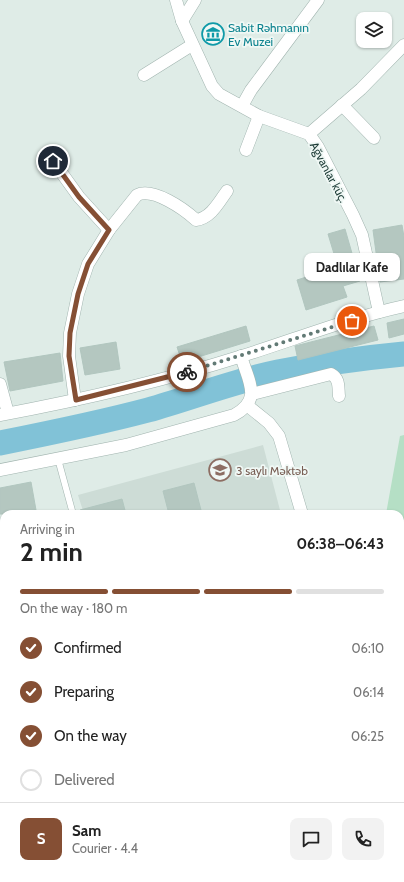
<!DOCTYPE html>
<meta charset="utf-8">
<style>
body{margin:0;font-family:Cabin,sans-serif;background:#f2f2f2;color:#222;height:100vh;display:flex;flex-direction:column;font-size:15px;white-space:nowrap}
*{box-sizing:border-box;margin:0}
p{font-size:13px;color:#767676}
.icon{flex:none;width:22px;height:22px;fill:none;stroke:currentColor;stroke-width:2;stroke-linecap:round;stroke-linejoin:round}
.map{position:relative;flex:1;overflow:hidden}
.drawer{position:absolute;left:0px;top:510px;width:404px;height:372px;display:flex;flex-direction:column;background:#fff;border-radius:12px 12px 0 0;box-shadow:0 1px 3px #0004}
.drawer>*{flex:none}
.tools{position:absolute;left:356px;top:12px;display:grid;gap:8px}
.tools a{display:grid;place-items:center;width:36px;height:36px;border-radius:8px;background:#fff;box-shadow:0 1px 3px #0004;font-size:20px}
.pin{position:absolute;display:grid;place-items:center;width:34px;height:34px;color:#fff;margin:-17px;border:2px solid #fff;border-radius:50%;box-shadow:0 1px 4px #0007}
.courier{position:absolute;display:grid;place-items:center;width:40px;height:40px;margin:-20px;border:3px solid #854f34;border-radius:50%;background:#fff;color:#222;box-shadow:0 1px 5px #0007}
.bubble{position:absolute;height:28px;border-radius:8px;background:#fff;box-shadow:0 1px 3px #0004;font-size:13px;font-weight:800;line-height:28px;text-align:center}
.summary em{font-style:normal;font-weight:800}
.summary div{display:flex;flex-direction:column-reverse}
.summary{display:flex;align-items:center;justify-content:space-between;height:68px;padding:0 20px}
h1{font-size:26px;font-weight:800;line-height:30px}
.bar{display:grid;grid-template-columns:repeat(4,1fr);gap:6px 4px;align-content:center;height:48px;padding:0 20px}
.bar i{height:5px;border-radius:3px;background:#e0e0e0}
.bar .active{background:#854f34}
.bar p{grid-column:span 4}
.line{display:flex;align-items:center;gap:10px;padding:0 20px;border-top:1px solid #e0e0e0}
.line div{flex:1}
.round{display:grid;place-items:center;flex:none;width:42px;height:42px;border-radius:8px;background:#f2f2f2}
ol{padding:0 20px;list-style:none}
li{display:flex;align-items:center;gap:12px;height:44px}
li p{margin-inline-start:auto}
li .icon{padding:4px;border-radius:50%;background:#854f34;color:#fff;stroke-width:4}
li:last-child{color:#767676}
li i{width:22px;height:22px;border:2px solid #e0e0e0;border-radius:50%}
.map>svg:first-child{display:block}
.built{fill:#cddcd6}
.green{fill:#b5dfc5}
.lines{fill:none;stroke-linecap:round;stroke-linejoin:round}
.river{stroke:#81c2d7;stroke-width:25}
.building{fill:#b4c7c0;stroke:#b1c6bf}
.service-casing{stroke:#a1b4af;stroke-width:7}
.minor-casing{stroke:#a1b4af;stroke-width:13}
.tertiary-casing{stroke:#a1b4af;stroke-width:13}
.service{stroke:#fff;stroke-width:6}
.minor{stroke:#fff;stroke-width:12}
.tertiary{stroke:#fff;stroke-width:12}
.done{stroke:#627a75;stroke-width:4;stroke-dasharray:0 7.2}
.route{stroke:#854f34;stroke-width:5}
.labels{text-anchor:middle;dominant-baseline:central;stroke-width:3.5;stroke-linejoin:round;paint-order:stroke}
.culture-label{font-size:12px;fill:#0d838f;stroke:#f0f8f5;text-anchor:start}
.street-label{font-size:12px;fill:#1e3d38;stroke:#f0f8f5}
.education-label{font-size:12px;fill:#785e54;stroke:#f0f8f5;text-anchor:start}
</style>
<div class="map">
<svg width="404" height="882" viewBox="0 0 404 882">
<rect width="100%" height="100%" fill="#dfece7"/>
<polygon class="built" points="263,445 281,514 84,514 78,495"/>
<polygon class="green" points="404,435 404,882 341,882 342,878 400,878 400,514 386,514 400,436"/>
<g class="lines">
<path class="river" d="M 0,443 C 50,433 99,423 148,410 C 191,398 234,381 278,372 C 319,364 362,358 404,354"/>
</g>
<g class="building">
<polygon points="402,225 404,237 404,279 380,282 373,230"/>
<polygon points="345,229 360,281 343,286 347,297 306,310 297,280 338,267 328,234"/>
<polygon points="404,319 404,334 389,338 387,323"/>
<polygon points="246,326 250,341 182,362 177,347"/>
<polygon points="374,326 378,340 298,360 295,346"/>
<polygon points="116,342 120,369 85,375 80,348"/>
<polygon points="60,353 63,381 10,391 4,362"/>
<polygon points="31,482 36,510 17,514 0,514 0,488"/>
<polygon points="194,483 202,514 169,514 163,491"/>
<polygon points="122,499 126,514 81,514 80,510"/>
</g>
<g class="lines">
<g class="service-casing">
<g id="service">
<polyline points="58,459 73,514"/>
<polyline points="106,882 107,878"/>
<polyline points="281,882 293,878"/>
<polyline points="297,882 298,878"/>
</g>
</g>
<g class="minor-casing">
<g id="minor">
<polyline points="176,0 182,21 212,86 219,94 259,116 309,134 318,147 353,215 362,235 379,312"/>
<polyline points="182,21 195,0"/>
<polyline points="144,75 192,45"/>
<polyline points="342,105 374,138"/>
<polyline points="242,106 251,90 318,0"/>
<polyline points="309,134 361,89 404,45"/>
<polyline points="246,150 259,116"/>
<polyline points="53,161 79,197 109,230"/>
<polyline points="0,384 8,413"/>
<path d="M 252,394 L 331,374 C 340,379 338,387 339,396"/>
<path d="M 75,400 L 69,356 L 70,333 L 78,294 L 88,264 L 109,230 L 137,195 C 153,187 184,209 196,220 C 211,218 219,202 227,191"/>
<polyline points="248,406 269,423 279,436 302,514"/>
<path d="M 0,470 L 126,445 L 234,415 C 263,400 248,381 241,356"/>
<polyline points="0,561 4,576"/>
<polyline points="0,765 4,767"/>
<polyline points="0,779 4,777"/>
<polyline points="329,882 329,878"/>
</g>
</g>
<g class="tertiary-casing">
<path id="tertiary" d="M 0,415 C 81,400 163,381 242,356 C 296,339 349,318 404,306"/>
</g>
<use href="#service" class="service"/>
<use href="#minor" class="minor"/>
<use href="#tertiary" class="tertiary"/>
</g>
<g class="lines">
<polyline class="done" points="187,372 352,321"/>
<polyline class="route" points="53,161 79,197 109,230 88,264 78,294 70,333 69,356 76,400 187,372"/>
</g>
<defs>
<g id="museum-ring" transform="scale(1.15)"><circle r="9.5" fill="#f0f8f5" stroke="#0f9aa8" stroke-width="1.5"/><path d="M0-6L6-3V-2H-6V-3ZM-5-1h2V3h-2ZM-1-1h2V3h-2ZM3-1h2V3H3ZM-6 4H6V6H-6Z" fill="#0f9aa8"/></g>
<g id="school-ring" transform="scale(1.15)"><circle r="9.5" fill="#f0f8f5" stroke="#8d6e63" stroke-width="1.5"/><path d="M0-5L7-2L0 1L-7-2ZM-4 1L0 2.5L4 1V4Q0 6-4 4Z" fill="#8d6e63"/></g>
</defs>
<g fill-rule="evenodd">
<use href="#museum-ring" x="213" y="34"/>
<use href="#school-ring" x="220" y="470"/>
</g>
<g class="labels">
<g class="culture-label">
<text x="228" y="27">Sabit Rəhmanın<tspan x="228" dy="14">Ev Muzei</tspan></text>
</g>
<g class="street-label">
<text transform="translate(329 172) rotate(62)">Ağvanlar küç.</text>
</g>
<g class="education-label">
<text x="236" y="470">3 saylı Məktəb</text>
</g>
</g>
</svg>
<div class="tools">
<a><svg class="icon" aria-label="layers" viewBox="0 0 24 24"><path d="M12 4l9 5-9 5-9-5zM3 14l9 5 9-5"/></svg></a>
</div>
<div class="pin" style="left:352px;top:321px;background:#ea580c"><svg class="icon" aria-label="bag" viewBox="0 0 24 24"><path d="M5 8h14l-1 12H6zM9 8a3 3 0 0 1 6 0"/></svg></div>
<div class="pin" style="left:53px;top:161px;background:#1f2937"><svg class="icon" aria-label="home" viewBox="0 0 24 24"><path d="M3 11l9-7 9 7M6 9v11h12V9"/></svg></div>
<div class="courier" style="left:187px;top:372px"><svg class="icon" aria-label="bike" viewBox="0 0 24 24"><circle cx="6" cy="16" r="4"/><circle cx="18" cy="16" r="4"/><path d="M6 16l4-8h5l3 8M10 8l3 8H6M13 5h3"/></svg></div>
<div class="bubble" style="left:304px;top:253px;width:96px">Dadlılar Kafe</div>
<section class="drawer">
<div class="summary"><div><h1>2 min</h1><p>Arriving in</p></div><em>06:38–06:43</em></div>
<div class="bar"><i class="active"></i><i class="active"></i><i class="active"></i><i></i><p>On the way · 180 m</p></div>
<ol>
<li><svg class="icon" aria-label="check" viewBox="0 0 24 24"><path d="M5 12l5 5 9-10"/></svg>Confirmed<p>06:10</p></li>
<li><svg class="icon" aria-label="check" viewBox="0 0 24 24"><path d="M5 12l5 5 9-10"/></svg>Preparing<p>06:14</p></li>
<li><svg class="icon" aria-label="check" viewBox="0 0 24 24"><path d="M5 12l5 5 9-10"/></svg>On the way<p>06:25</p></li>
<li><i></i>Delivered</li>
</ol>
<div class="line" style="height:72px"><b class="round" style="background:#854f34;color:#fff">S</b><div><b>Sam</b><p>Courier · 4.4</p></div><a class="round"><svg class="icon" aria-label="chat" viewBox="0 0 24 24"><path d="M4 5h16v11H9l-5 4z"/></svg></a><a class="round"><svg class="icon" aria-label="phone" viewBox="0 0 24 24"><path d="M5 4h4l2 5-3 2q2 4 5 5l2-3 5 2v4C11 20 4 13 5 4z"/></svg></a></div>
</section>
</div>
